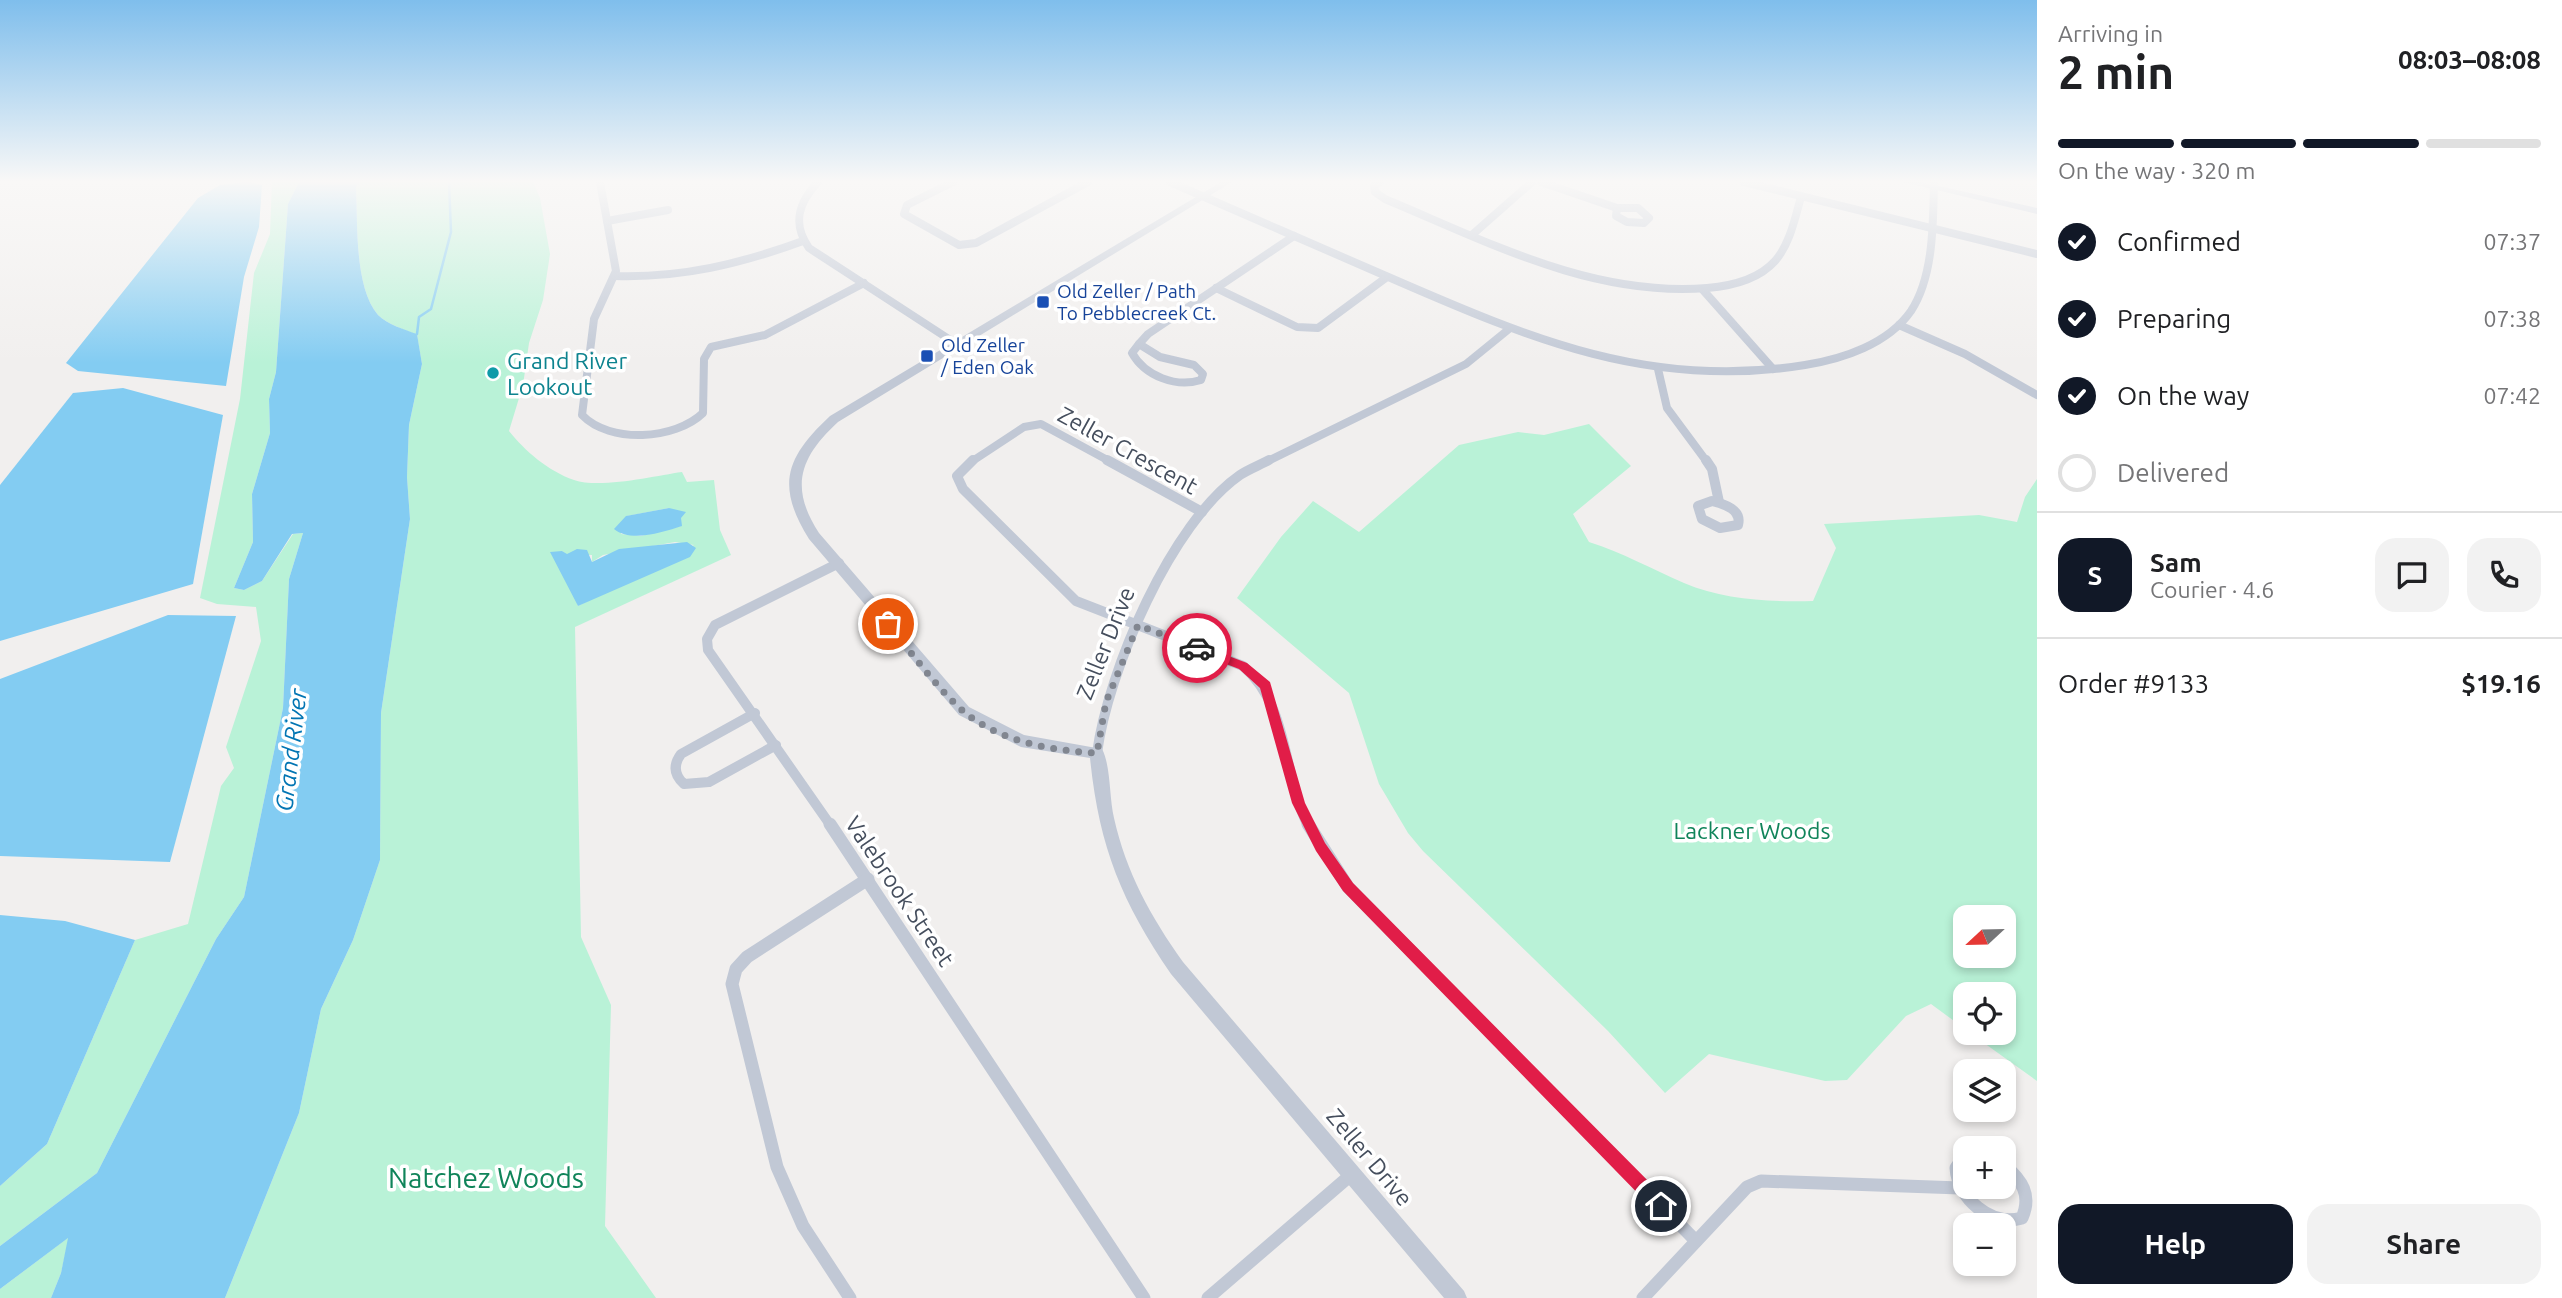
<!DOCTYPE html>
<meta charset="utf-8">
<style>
body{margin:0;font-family:Ubuntu,sans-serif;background:#f2f2f2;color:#202124;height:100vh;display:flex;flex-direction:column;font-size:26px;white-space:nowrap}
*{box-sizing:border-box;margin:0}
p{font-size:23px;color:#757577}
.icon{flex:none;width:38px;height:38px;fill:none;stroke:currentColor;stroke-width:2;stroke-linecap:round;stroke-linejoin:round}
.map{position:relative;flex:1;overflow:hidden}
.sheet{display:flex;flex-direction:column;background:#fff;width:525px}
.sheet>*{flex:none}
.needle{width:46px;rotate:248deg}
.buttons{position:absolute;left:1953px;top:905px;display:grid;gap:14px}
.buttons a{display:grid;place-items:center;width:63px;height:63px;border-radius:14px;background:#fff;box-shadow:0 4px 10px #0003;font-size:35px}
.pin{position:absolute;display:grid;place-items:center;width:60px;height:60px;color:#fff;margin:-30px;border:4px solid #fff;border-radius:50%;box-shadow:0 2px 7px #0007}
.courier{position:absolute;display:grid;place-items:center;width:70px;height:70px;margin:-35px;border:5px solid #e11d48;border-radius:50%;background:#fff;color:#222;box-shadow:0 2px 9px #0007}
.overview em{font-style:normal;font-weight:700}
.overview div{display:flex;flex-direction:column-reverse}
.overview{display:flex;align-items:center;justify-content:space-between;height:119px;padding:0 21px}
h1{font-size:46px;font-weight:700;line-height:52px}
.bar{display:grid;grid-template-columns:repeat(4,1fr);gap:10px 7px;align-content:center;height:84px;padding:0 21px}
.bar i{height:9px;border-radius:5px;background:#e0e0e0}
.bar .current{background:#111827}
.bar p{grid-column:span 4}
.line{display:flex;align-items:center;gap:18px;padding:0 21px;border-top:2px solid #e0e0e0}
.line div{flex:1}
.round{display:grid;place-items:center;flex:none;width:74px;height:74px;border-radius:21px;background:#f2f2f2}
ol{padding:0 21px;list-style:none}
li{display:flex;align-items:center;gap:21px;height:77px}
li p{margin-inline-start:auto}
li .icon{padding:7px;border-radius:50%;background:#111827;color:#fff;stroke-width:4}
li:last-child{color:#757577}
li i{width:38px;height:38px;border:4px solid #e0e0e0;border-radius:50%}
.button{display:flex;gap:14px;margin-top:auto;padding:14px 21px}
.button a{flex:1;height:80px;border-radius:21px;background:#111827;color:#fff;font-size:28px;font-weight:700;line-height:80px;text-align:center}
.button a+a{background:#f2f2f2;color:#202124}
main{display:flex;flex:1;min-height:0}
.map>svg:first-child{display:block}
.green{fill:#b9f2d7;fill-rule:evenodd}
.water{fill:#83ccf2}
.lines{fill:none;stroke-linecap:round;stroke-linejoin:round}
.stream{stroke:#83ccf2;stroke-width:2.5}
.minor-far2{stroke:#c1c8d5;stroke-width:8}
.minor-far1{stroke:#c1c8d5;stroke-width:10}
.minor{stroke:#c1c8d5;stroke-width:13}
.tertiary{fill:#c1c8d5;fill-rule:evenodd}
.secondary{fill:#c0c8d9;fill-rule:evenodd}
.route{fill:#e11d48}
.done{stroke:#818690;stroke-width:7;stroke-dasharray:0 12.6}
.transit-dot{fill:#1a4fb4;stroke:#fff;stroke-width:2.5}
.culture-dot{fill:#0f9aa8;stroke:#fff;stroke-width:2.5}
.labels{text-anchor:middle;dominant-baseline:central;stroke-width:7;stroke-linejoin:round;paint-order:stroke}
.far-transit-label{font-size:19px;fill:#164399;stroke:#fff;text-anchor:start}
.culture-label{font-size:23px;fill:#0d838f;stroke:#fff;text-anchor:start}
.street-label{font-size:23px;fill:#454e5d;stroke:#fff}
.park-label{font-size:23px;fill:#10845a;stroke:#fff}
.water-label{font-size:24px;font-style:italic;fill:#0275b3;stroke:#fff}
.near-park-label{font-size:28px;fill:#10845a;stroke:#fff}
</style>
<main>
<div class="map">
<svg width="2037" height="1298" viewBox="0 0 2037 1298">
<rect width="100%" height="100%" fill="#f1efee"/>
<g class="green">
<polygon points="272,182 299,182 288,204 276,372 269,399 270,433 252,494 253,542 234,588 244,590 262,581 293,534 303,533 289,579 283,708 244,897 216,939 97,1173 0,1246 0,1186 47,1144 135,940 188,924 221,786 234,768 226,747 261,641 256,607 217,604 200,598 240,399 254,273 270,234"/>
<path d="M 359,182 L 533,182 L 540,198 L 550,254 L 543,300 L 529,343 L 523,385 L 509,431 C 525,451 548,471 574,480 C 600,489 654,476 682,472 L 687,482 L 714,480 L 720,530 L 731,555 L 575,627 L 581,937 L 611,1005 L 605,1226 L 656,1298 L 225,1298 L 299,1113 L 321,1009 L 353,940 L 380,860 L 381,713 L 410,519 L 407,477 L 409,425 L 422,364 L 417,335 C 405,330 387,324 378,315 C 354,287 358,223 356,188 ZM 669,508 L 680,519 L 681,526 L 641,536 L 621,534 L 622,521 L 627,516 ZM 675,542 L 694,545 L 578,606 L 562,551 L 566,554 L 592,555 L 592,562 L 603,555 Z"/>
<path d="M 1589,424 L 1631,466 L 1573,514 L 1589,542 C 1623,553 1652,569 1684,583 C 1724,600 1770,602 1813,601 L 1836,548 L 1824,524 L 1979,515 L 2017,522 L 2025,497 L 2037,479 L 2037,1081 L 1970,1033 L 2004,1032 L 2004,994 L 1965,994 L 1965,1029 L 1931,1004 L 1906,1016 L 1847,1080 L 1825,1081 L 1709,1054 L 1665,1093 L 1608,1031 L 1423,851 L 1408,833 L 1379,784 L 1349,693 L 1237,598 L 1281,537 L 1313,501 L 1359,532 L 1459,445 L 1518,432 L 1544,435 ZM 1965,917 L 2004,917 L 2004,956 L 1965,956 Z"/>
<polygon points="69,1237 61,1273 51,1298 0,1298 0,1289"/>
</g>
<g class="water">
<polygon points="248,182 262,185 259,227 244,277 226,386 78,371 66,363 198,198 220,185"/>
<path d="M 299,182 L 359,182 L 356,188 C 358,223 354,287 378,315 C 387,324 405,330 417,334 L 422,364 L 409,425 L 407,477 L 410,519 L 381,713 L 380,860 L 353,940 L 321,1009 L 299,1113 L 225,1298 L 51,1298 L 61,1273 L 68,1238 L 0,1289 L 0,1246 L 97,1173 L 216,939 L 244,897 L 283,708 L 289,579 L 303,533 L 292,534 L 262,581 L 244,590 L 234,588 L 253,542 L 252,494 L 270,433 L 269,399 L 276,372 L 288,204 Z"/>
<polygon points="123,388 223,415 193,584 0,641 0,485 73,393"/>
<path d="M 669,508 L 686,512 L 681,518 L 682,526 C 663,532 631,543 614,529 L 626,516 Z"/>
<polygon points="687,542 696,548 690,557 578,606 550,552 562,551 567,554 577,549 587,550 592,562 619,549"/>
<polygon points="168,615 236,616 170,862 0,856 0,679"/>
<polygon points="0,915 65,921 135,940 47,1144 0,1186"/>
</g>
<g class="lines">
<polyline class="stream" points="417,334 419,317 431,309 451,232 449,182"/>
<g class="minor-far2">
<path d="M 600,182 L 616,271 L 594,319 L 582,415 C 610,444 675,440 703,413 L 704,359 L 711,347 L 765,335 L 864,283"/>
<path d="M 818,182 C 798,203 792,224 809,248 L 958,345"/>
<polyline points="953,182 907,205 904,214 959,245 976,243 1088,182"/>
<path d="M 1170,182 C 1244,214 1319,247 1393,279 C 1531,339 1651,390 1805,365 C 1843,359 1888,344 1911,311 C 1934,276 1933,222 1934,182"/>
<path d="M 1380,182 L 1374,186 L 1375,192 L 1385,199 C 1488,242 1592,297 1707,288 C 1731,286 1758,280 1775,261 C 1790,244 1795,218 1801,197"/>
<polyline points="1541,182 1617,208"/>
<polyline points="1744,182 2037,254"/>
<polygon points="1617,208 1638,208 1649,218 1644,223 1627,222 1616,216"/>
<polyline points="607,221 668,210"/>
<polyline points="1473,234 1532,182"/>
<path d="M 615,276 C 682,278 740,264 803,241"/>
<polyline points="1216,288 1297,327 1318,328 1387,277"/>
<polyline points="1703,290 1773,369"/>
<polyline points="1899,325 1965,354 2037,395"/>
<path d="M 1139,344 L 1160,357 L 1194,365 L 1203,374 L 1201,380 C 1176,388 1145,376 1132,353 Z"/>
<polyline points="1139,344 1148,334 1294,236"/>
<polyline points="1658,369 1667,408 1707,462"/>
<polyline points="971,462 1024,427 1041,424 1111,462"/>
<polyline points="1266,462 1466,364 1509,329"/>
</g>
<g class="minor-far1">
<path d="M 973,460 L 957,476 L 963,489 L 1076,601 L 1243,666 C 1290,707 1282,773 1308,826"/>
<polyline points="1107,460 1202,512"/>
<polyline points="1706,460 1712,469 1719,502"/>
<path d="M 1712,501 C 1725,504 1742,510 1738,525 L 1720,528 L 1702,519 L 1698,506 Z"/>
<path d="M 755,713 L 681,754 C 673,765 674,775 684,784 L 709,782 L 776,745"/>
<path d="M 1097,753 C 1108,671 1171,523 1240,475 C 1249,469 1260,465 1269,460"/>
<polyline points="831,826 708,650 707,639 715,625 839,563"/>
</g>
<g class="minor">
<polyline points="830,824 1144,1298"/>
<polyline points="1308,824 1348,887 1696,1241"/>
<path d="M 1965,1155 L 1956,1168 C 1958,1198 1990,1227 2022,1218 C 2032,1195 2022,1180 2004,1165"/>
<polyline points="850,1298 803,1226 777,1167 732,984 736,969 747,957 868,879"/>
<polyline points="1208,1298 1352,1174"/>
<polyline points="1643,1298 1747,1187 1761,1181 1960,1188"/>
</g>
<path class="tertiary" d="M 1221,182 L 1232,182 L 838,422 C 800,457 789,487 819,533 L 969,707 L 1024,735 L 1102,749 C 1111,766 1109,797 1114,818 C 1126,872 1151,917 1183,962 L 1464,1291 L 1467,1298 L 1444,1298 L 1171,974 C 1121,901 1099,846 1090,758 L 1021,747 L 959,715 L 809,539 C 776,486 785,458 830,416 Z"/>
<polygon class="secondary" points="1903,182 1921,182 2037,208 2037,214"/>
</g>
<linearGradient id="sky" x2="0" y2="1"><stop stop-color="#7fbeec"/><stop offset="0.5" stop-color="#f9f8f7"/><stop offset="1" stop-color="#f9f8f7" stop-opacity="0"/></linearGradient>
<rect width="2037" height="363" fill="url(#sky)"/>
<polygon class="route" points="1197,644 1247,663 1270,682 1305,803 1325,843 1353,883 1667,1200 1667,1211 1655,1211 1343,891 1316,851 1292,803 1260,688 1239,669 1193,651 1193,645"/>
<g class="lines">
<path class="done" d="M 888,624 C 912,653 935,686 963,711 C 998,741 1052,751 1097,753 L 1106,702 L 1138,625 L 1197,648"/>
</g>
<g class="transit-dot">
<rect x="1036" y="295" width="14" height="14" rx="3.5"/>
<rect x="920" y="349" width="14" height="14" rx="3.5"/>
</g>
<circle class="culture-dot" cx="493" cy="373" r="7"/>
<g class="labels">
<g class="far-transit-label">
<text x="1057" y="291">Old Zeller / Path<tspan x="1057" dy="22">To Pebblecreek Ct.</tspan></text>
<text x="941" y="345">Old Zeller<tspan x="941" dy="22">/ Eden Oak</tspan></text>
</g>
<g class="culture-label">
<text x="507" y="360">Grand River<tspan x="507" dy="26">Lookout</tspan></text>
</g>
<g class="street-label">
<text transform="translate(1128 450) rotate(29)">Zeller Crescent</text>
<text transform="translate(1105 643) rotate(-68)">Zeller Drive</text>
<text transform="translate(900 891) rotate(56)">Valebrook Street</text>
<text transform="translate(1370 1157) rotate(50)">Zeller Drive</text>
</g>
<g class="park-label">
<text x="1752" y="830">Lackner Woods</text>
</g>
<g class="water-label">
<text transform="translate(291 750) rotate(-83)">Grand River</text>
</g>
<g class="near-park-label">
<text x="486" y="1177">Natchez Woods</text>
</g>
</g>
</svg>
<div class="buttons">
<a><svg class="needle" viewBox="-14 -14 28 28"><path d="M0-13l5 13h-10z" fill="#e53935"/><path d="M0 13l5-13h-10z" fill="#757577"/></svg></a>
<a><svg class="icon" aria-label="locate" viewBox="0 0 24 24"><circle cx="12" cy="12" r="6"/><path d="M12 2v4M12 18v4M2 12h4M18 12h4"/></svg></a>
<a><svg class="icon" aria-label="layers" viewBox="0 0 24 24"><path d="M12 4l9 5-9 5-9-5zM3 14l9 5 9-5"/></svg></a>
<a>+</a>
<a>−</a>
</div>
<div class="pin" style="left:888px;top:624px;background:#ea580c"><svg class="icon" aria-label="bag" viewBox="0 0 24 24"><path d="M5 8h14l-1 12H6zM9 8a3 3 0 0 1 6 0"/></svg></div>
<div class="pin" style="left:1661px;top:1206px;background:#1f2937"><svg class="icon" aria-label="home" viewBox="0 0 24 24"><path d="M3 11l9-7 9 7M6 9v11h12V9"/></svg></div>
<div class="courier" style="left:1197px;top:648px"><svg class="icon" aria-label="car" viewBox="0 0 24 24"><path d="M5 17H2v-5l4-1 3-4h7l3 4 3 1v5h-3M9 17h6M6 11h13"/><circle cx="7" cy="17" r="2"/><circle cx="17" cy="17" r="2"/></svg></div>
</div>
<section class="sheet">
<div class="overview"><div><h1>2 min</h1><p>Arriving in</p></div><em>08:03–08:08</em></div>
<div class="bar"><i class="current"></i><i class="current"></i><i class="current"></i><i></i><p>On the way · 320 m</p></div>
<ol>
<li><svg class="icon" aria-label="check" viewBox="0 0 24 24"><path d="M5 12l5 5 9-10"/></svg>Confirmed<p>07:37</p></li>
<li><svg class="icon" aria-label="check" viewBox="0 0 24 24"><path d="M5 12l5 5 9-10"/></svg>Preparing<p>07:38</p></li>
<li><svg class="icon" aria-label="check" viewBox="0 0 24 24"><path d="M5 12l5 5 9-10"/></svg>On the way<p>07:42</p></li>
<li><i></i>Delivered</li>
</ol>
<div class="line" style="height:126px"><b class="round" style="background:#111827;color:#fff">S</b><div><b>Sam</b><p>Courier · 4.6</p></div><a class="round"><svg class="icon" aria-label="chat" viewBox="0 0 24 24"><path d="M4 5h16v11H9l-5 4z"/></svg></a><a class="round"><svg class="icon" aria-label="phone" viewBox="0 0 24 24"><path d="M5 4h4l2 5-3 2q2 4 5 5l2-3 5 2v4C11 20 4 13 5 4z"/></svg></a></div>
<div class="line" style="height:91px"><div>Order #9133</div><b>$19.16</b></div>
<div class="button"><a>Help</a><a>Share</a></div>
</section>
</main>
